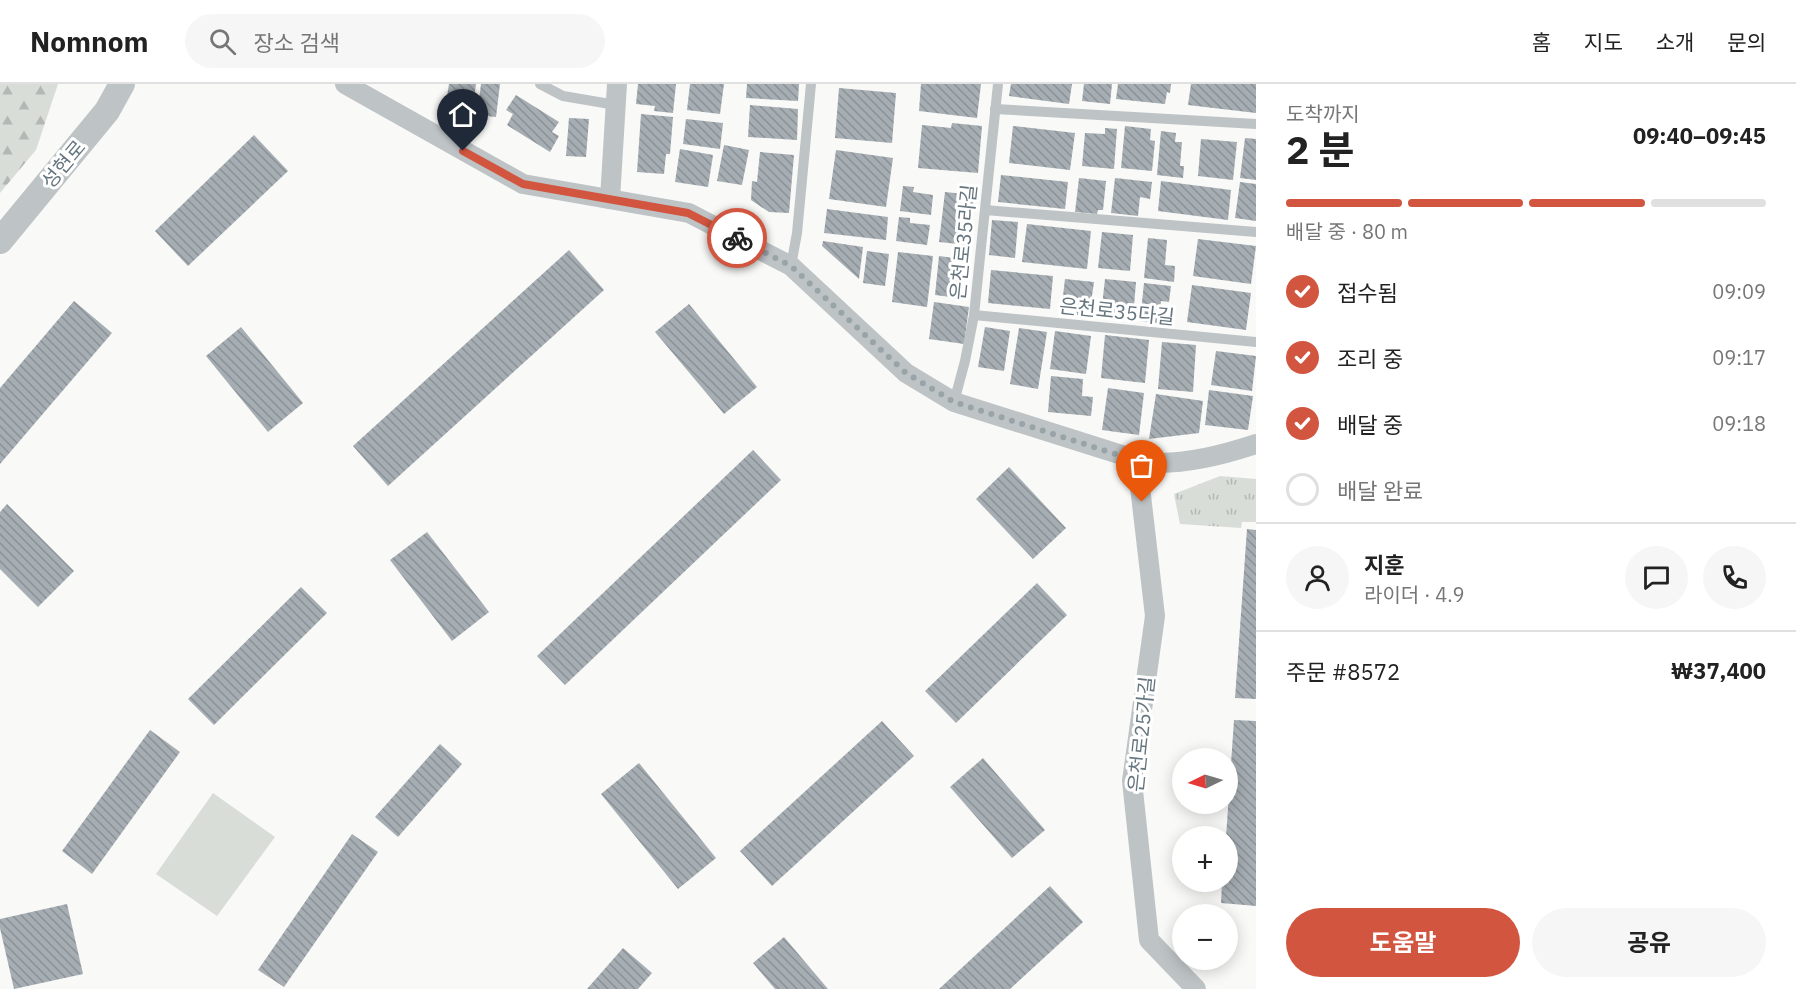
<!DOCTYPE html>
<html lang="ko">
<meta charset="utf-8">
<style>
body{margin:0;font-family:"IBM Plex Sans","Noto Sans KR",sans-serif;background:#f6f6f6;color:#222;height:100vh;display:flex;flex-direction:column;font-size:22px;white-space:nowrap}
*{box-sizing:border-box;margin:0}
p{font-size:20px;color:#767676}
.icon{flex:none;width:33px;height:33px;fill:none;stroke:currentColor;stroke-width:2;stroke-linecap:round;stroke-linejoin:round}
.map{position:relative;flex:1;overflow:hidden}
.details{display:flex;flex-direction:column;background:#fff;width:540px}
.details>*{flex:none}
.needle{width:39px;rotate:265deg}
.controls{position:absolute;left:1172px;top:664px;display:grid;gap:12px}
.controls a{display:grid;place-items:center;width:66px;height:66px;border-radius:50%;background:#fff;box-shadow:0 3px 15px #0003;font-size:30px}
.pin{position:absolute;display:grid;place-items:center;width:51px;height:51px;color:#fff;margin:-62px -26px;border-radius:50% 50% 50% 0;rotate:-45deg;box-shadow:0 0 6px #0007}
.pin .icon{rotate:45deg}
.courier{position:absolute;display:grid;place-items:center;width:60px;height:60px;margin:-30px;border:4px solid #d1553f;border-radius:50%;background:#fff;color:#222;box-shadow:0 2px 8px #0007}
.head em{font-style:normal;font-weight:700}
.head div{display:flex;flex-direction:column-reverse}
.head{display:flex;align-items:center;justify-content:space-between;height:102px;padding:0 30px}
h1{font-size:39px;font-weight:700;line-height:45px}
.bar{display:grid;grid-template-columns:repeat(4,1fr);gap:9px 6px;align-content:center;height:72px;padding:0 30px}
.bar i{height:8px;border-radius:4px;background:#e0e0e0}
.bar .on{background:#d1553f}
.bar p{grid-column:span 4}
.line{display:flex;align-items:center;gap:15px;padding:0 30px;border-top:2px solid #e0e0e0}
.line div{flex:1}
.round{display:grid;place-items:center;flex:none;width:63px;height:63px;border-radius:32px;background:#f6f6f6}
ol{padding:0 30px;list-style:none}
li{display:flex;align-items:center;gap:18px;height:66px}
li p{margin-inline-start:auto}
li .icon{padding:6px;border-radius:50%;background:#d1553f;color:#fff;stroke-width:4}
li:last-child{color:#767676}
li i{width:33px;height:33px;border:3px solid #e0e0e0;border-radius:50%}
.button{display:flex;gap:12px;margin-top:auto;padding:12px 30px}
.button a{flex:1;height:69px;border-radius:36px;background:#d1553f;color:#fff;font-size:24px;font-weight:700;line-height:69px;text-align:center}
.button a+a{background:#f6f6f6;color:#222}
header{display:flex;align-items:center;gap:36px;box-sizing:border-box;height:84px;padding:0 30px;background:#fff;border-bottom:2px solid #e0e0e0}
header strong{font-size:28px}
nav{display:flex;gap:33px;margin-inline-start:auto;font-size:21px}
.search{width:420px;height:54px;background:#f6f6f6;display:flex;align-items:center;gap:15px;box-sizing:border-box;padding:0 21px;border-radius:33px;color:#767676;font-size:22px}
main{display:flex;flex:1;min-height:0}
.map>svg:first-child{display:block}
.grass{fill:url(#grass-tufts)}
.forest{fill:url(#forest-firs)}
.pitch{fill:#d9ddd7}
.building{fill:url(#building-back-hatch)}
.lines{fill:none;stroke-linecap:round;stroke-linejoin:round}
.service{stroke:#bec3c6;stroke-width:10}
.minor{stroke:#bec3c6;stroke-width:20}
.tertiary{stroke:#bec3c6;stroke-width:26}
.done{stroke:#99a4a9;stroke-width:6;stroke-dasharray:0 10.8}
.route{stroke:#d1553f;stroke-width:8}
.labels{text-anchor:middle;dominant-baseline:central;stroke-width:6;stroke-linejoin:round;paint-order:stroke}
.street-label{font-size:20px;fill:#66767f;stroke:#fff}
</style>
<header>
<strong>Nomnom</strong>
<div class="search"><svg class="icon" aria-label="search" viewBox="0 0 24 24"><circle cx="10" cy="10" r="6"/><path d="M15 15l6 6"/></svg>장소 검색</div>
<nav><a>홈</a><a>지도</a><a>소개</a><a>문의</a></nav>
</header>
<main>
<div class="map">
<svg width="1256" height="905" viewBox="0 0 1256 905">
<defs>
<pattern id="grass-tufts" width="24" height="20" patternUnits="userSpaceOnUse" patternTransform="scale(1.5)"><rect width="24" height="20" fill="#d9ddd7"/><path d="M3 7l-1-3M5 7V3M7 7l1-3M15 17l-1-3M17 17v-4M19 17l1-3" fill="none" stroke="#b4b8b4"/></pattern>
<pattern id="forest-firs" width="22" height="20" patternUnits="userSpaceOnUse" patternTransform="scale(1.5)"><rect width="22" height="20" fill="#d9ddd7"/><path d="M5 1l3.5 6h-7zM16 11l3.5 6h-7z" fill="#b4b8b4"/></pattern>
<pattern id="building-back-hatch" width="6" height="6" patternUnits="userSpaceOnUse" patternTransform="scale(1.5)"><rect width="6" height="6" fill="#a6aeb3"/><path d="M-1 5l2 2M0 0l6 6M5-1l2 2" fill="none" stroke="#8b9297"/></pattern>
</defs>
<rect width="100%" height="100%" fill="#f9f9f7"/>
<polygon class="grass" points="1220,392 1256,395 1256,438 1242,438 1241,444 1180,440 1174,410"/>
<polygon class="forest" points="0,0 58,0 36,66 0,109"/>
<polygon class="pitch" points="213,709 275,753 217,832 156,790"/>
<g class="building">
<polygon points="449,0 476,0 473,22 454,19 454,13 447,12"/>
<polygon points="481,0 500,0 496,33 477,31"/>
<polygon points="638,0 676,0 673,29 654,27 655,22 636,20"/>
<polygon points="690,0 724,0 720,30 687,26"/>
<polygon points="747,0 799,0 798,17 746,14"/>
<polygon points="921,0 981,0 977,34 919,27"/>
<polygon points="1011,0 1072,0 1069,20 1009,12"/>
<polygon points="1084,0 1112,0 1110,20 1082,17"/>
<polygon points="1118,0 1171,0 1170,9 1167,8 1165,20 1116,15"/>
<polygon points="1191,0 1256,0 1256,29 1188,21"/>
<polygon points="839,4 896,9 892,59 835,54"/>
<polygon points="516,11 559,38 552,48 559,52 550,68 507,41 513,30 506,26"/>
<polygon points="750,21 798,25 797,56 748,53"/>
<polygon points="641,30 673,33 670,70 666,70 664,90 637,88"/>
<polygon points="569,34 589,35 586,73 566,72"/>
<polygon points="686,35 723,39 720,65 683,60"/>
<polygon points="952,39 982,42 978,89 918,84 922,41 951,44"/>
<polygon points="1013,42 1075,49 1070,86 1009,79"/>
<polygon points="1125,42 1151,45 1150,56 1155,57 1152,87 1121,84"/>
<polygon points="1105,44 1117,45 1114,85 1082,82 1085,49 1105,50"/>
<polygon points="1161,47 1176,49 1175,58 1182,58 1180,82 1184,82 1183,94 1157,91"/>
<polygon points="254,51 288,87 188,182 155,147"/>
<polygon points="1245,54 1256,55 1256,96 1240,94"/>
<polygon points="1201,55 1237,58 1233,96 1198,92"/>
<polygon points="724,61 749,66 742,101 717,97"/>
<polygon points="680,65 713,71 708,103 675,98"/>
<polygon points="836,66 893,74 886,123 829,115"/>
<polygon points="760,68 794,71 789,129 769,128 751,116 752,97 757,98"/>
<polygon points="1001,91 1068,98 1065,125 998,118"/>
<polygon points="1079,94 1106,97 1103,126 1098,126 1097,130 1075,128"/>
<polygon points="1115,94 1152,98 1150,115 1140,113 1138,132 1111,129"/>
<polygon points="1161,97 1231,106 1228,136 1158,127"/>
<polygon points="1240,98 1256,100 1256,137 1235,134"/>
<polygon points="903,102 914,103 913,108 933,111 931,131 900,127"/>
<polygon points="945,108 974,111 968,161 939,158"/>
<polygon points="827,125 888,133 886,156 824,149"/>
<polygon points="899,133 910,134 910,139 930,141 927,161 896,157"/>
<polygon points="992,136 1018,138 1015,174 989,171"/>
<polygon points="1027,140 1091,147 1087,185 1022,178"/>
<polygon points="1102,148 1133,151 1130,187 1098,184"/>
<polygon points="1148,154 1167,156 1165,181 1175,182 1174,198 1144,194"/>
<polygon points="1198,155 1256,162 1251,200 1193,192"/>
<polygon points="823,157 863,163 859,195 822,162"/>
<polygon points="569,166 604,206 388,402 353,362"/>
<polygon points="867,167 889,170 885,202 863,199"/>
<polygon points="898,168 933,172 927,223 892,218"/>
<polygon points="939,172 954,174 953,181 961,181 959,200 968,201 967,215 935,211"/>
<polygon points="991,186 1053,192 1050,225 988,219"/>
<polygon points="1065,195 1094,198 1089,232 1061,229"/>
<polygon points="1105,195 1136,198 1133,234 1101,231"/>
<polygon points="1144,199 1171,202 1169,218 1161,217 1159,239 1140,237"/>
<polygon points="1192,201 1251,209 1246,246 1187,238"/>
<polygon points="74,217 112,249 0,380 0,304"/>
<polygon points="934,218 969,223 964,260 929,255"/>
<polygon points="689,220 757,303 724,330 655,248"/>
<polygon points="241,243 303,319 268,348 206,272"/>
<polygon points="985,243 1010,247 1004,287 978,283"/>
<polygon points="1019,244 1047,248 1038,305 1010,300"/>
<polygon points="1055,247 1091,252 1086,290 1050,285"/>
<polygon points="1105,251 1149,256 1145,299 1101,294"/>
<polygon points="1162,258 1196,261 1193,308 1158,305"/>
<polygon points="1216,267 1256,272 1252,307 1211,301"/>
<polygon points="1051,292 1083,295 1082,312 1093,313 1091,332 1048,328"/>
<polygon points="1108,304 1144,309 1139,351 1102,346"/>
<polygon points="1209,306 1253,312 1248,346 1205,341"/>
<polygon points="1156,310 1203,317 1199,349 1149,355"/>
<polygon points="753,366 781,396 565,601 537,572"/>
<polygon points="1009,383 1066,444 1033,475 976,415"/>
<polygon points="7,420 74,487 38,523 0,485 0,428"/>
<polygon points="1247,445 1256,446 1256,615 1235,614"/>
<polygon points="427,448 489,528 452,557 390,476"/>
<polygon points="1037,499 1067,531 956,639 925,607"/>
<polygon points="301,503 327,529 214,641 188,615"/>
<polygon points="1234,636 1256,637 1256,822 1221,819 1222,798 1227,798 1227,753 1226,753"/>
<polygon points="882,637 914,672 772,802 740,767"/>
<polygon points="150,646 180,668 92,790 62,767"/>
<polygon points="440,660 462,680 398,753 375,733"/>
<polygon points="983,674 1045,746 1012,774 950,703"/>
<polygon points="639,679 716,774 678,805 601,710"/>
<polygon points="352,750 378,768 284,903 258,886"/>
<polygon points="1050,802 1083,838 1010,905 939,905"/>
<polygon points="67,820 83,890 14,905 0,844 0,835"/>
<polygon points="784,853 828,905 775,905 753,879"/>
<polygon points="623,864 652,889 638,905 587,905"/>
</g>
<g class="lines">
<g class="service">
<polyline points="540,0 563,12 616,21"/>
<polyline points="995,25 1256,40"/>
<polyline points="985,126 1256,148"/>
<polyline points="791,182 797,149 811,0"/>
<polyline points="974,231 1256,258"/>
<polyline points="954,318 965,277 974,231 998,0"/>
</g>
<g class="minor">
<path d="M 345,0 L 523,100 L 689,129 L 791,182 L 906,289 L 954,318 L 1144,378 C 1179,382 1223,371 1256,360"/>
<polyline points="610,115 617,0"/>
<polyline points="1137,377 1155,532 1132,697 1149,856 1196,905"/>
</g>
<polyline class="tertiary" points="0,157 107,27 122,0"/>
</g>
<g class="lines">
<polyline class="done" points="737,154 791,182 906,289 954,318 1137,377 1142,418"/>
<polyline class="route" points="463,67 523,100 688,129 737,154"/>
</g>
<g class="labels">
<g class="street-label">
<text transform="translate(63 80) rotate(-50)">성현로</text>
<text transform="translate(963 158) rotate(-84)">은천로35라길</text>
<text transform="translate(1117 227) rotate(6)">은천로35다길</text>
<text transform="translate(1141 650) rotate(-84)">은천로25가길</text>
</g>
</g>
</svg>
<div class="controls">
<a><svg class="needle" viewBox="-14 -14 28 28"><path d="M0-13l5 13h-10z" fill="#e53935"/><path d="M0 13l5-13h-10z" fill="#767676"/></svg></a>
<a>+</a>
<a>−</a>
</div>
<div class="pin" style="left:1142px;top:418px;background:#ea580c"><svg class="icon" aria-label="bag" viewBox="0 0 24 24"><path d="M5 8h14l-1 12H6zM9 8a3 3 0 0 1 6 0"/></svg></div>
<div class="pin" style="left:463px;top:67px;background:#1f2937"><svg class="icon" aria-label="home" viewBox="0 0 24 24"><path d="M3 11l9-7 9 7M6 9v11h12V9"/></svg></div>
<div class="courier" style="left:737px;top:154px"><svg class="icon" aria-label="bike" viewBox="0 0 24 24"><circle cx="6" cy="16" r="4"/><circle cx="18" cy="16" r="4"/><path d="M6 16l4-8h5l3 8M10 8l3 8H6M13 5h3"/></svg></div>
</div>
<section class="details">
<div class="head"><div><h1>2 분</h1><p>도착까지</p></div><em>09:40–09:45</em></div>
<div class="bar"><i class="on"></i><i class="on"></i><i class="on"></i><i></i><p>배달 중 · 80 m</p></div>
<ol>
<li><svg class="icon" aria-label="check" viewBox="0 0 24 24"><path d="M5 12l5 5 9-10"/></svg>접수됨<p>09:09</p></li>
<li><svg class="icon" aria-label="check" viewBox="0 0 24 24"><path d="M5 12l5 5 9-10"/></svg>조리 중<p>09:17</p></li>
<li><svg class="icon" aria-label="check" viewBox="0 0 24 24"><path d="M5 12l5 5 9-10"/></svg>배달 중<p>09:18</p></li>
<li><i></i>배달 완료</li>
</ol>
<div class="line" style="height:108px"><a class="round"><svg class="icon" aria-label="person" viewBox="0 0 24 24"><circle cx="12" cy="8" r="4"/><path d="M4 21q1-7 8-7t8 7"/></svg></a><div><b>지훈</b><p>라이더 · 4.9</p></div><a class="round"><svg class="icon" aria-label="chat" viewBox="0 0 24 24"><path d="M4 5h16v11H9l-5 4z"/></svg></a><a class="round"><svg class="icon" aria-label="phone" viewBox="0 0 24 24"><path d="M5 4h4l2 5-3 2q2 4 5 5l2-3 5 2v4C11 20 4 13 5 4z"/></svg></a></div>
<div class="line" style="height:78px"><div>주문 #8572</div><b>₩37,400</b></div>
<div class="button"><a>도움말</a><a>공유</a></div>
</section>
</main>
